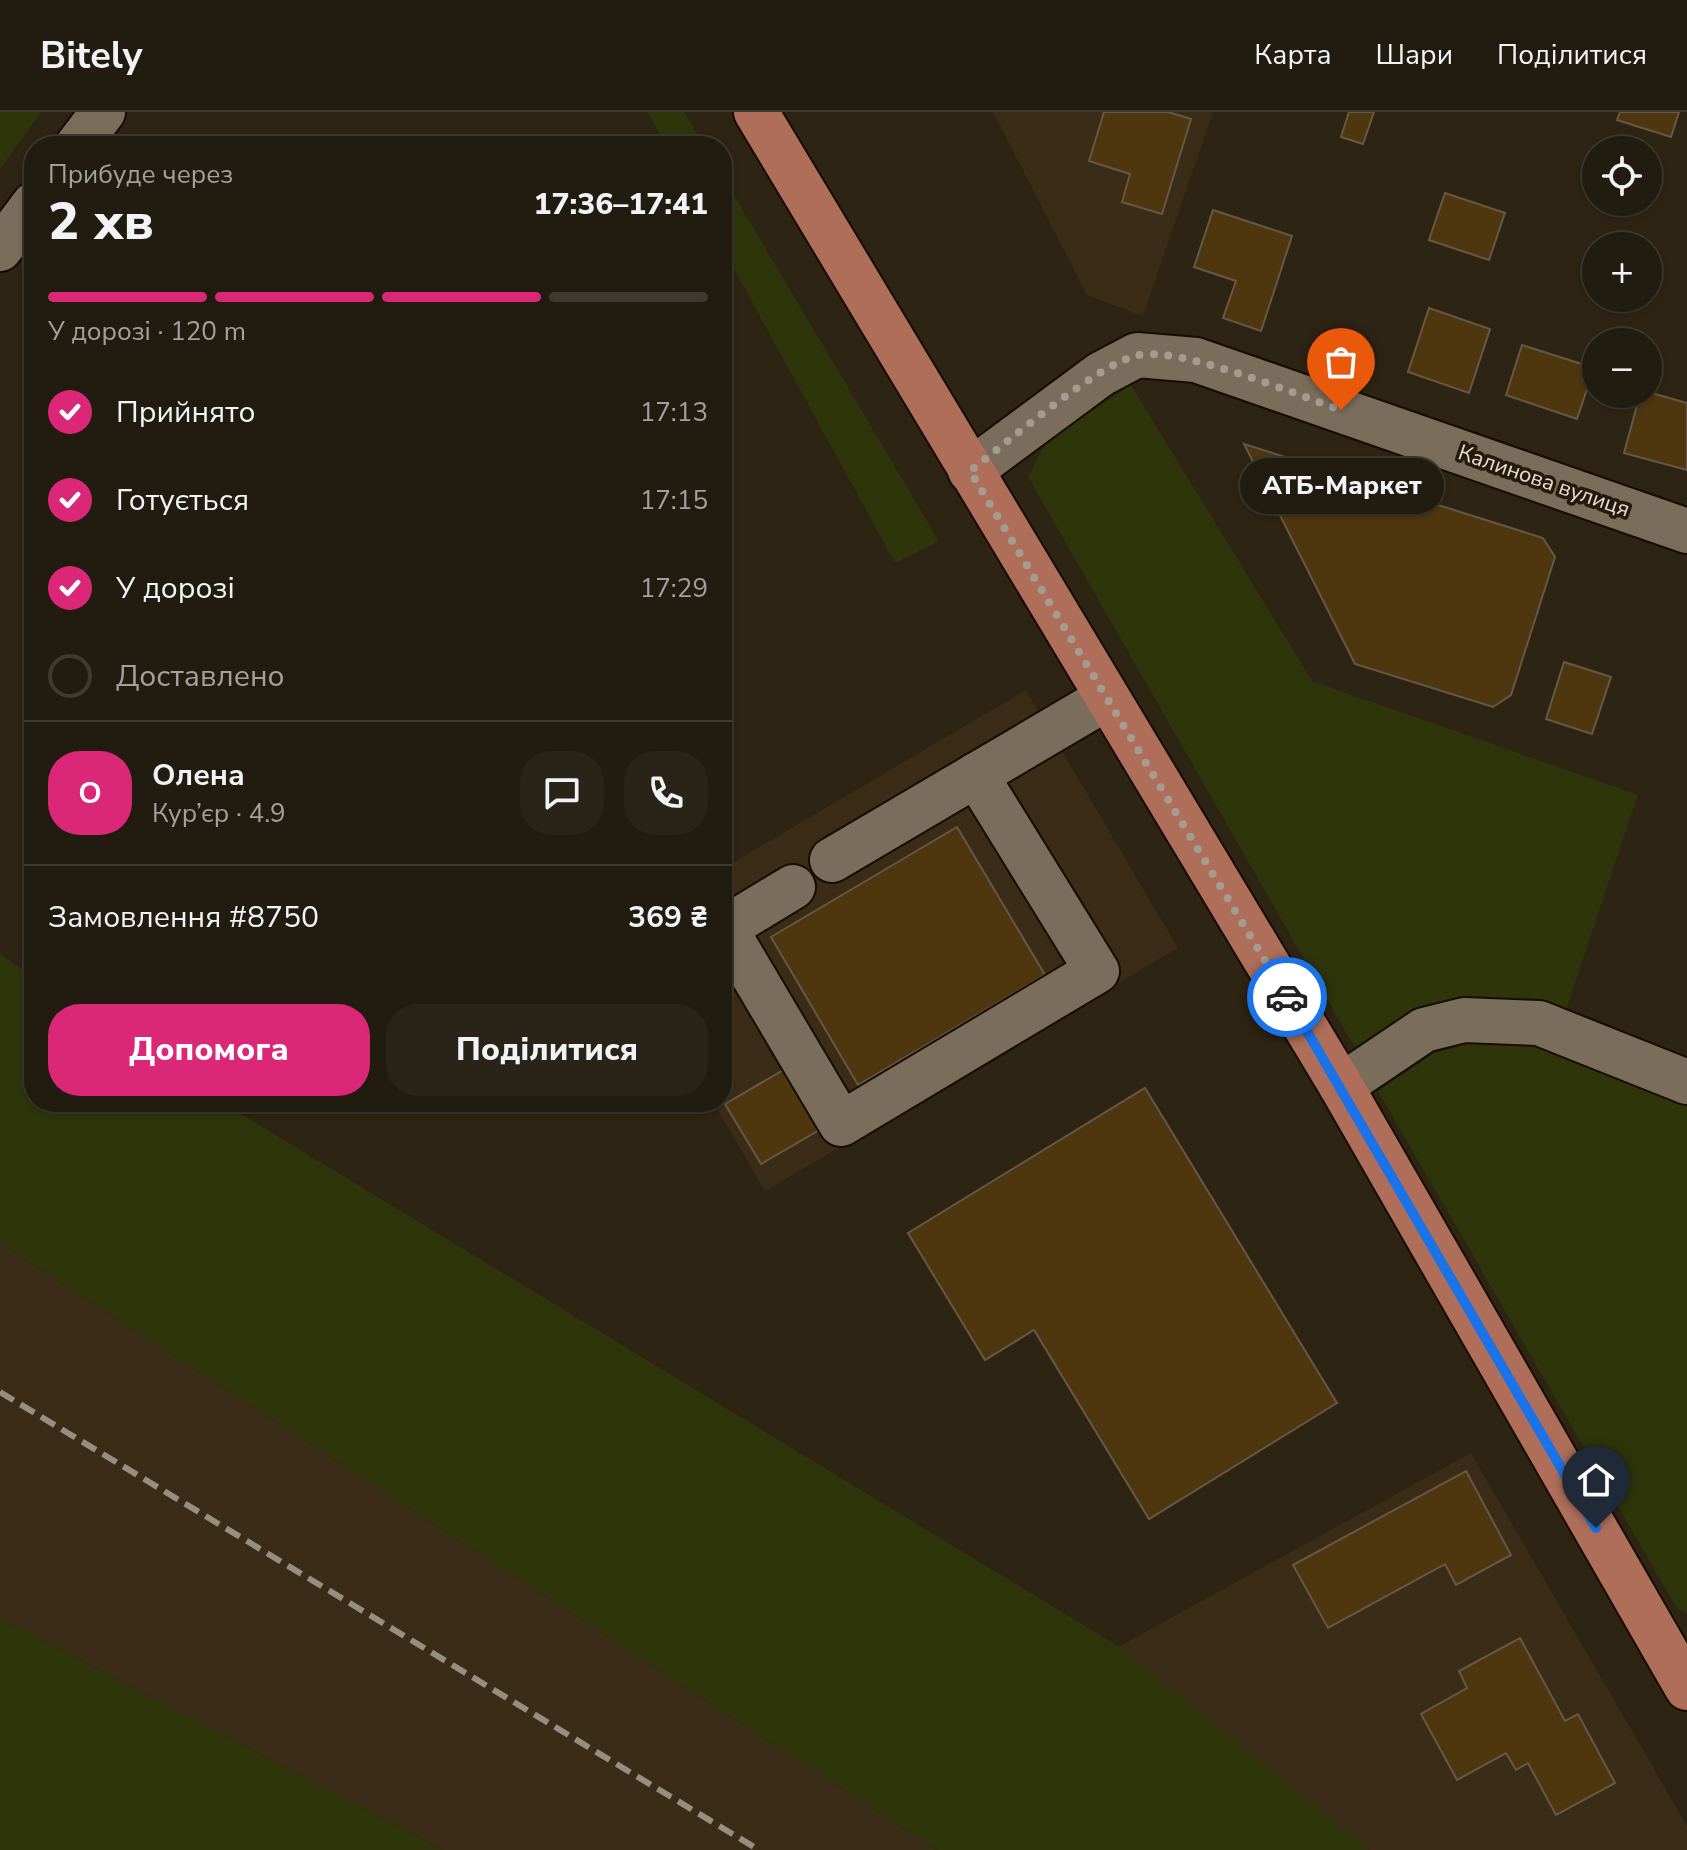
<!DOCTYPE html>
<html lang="uk">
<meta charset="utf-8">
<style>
body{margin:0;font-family:"Nunito Sans",sans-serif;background:#2a2418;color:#f1f3f6;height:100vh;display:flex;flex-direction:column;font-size:30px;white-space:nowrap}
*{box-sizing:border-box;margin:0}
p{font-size:26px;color:#a2a19e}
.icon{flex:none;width:44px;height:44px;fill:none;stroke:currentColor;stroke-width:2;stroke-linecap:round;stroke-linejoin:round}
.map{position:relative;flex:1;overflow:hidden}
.details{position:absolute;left:24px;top:24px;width:708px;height:976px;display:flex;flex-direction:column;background:#221b0f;border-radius:32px;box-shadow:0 2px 6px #0004,0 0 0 2px #3f392f}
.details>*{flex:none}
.controls{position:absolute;left:1582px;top:24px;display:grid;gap:16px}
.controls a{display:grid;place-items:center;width:80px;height:80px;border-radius:50%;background:#221b0f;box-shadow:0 2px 6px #0004,0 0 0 2px #3f392f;font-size:40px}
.pin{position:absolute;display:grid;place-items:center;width:68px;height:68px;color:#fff;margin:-82px -34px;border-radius:50% 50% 50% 0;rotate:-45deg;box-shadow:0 0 8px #0007}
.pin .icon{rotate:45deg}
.courier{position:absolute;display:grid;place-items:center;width:80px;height:80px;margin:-40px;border:6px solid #1a73e8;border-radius:50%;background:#fff;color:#222;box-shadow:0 2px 10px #0007}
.bubble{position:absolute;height:56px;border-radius:28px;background:#221b0f;box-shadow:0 2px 6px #0004,0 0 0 2px #3f392f;font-size:26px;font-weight:800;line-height:56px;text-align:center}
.overview em{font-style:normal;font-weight:800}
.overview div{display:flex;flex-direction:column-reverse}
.overview{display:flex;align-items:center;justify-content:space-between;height:136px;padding:0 24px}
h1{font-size:52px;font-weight:800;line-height:60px}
.bar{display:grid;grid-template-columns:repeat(4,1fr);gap:12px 8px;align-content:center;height:96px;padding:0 24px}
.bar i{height:10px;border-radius:6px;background:#3f392f}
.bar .selected{background:#db2777}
.bar p{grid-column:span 4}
.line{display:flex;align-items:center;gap:20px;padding:0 24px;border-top:2px solid #3f392f}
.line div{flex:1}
.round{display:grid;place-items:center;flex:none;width:84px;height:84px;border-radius:32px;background:#2a2418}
ol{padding:0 24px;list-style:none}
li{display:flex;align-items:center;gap:24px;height:88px}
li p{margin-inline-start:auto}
li .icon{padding:8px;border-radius:50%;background:#db2777;color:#fff;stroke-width:4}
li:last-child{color:#a2a19e}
li i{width:44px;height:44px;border:4px solid #3f392f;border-radius:50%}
.action{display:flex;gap:16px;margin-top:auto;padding:16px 24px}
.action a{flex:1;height:92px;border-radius:32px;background:#db2777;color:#fff;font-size:32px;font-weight:800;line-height:92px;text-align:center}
.action a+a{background:#2a2418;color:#f1f3f6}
header{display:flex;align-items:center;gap:48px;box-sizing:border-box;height:112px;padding:0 40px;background:#221b0f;border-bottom:2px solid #3f392f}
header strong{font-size:38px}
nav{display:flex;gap:44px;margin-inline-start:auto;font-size:28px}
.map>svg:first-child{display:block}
.built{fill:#3b2c17}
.green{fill:#2e350b}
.building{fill:#4e360e;stroke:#655847;stroke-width:2}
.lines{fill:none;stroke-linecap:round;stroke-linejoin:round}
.minor-casing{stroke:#160d01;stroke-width:48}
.major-casing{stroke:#160d01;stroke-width:48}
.minor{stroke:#7a6d5b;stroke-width:44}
.major{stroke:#ae6e5a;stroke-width:44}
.rail{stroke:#978e82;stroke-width:6;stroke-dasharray:16 8;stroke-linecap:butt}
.done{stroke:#a49c90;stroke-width:8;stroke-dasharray:0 14.4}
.route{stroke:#1a73e8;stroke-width:10}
.labels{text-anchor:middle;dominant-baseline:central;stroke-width:7;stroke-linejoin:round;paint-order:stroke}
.street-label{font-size:22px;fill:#e4ddd3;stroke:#251a0b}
</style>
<header>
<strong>Bitely</strong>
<nav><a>Карта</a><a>Шари</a><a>Поділитися</a></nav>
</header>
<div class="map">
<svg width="1687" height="1738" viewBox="0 0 1687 1738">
<rect width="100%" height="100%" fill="#2e2414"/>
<g class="built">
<polygon points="993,0 1213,0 1143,204 1087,183"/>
<polygon points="1026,578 1178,836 765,1079 713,990 722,990 722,757"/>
<polygon points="0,1131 937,1738 443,1738 0,1506"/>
<polygon points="1471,1341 1687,1714 1687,1738 1370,1738 1118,1535"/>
</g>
<g class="green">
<polygon points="0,0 41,0 0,57"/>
<polygon points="648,0 684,0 704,34 666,34"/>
<polygon points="722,64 722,63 939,429 895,451 722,135"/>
<polygon points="1131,273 1312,569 1638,683 1563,907 1417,905 1355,936 1028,365 1047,329"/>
<polygon points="0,842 34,865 34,990 221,990 1118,1534 1370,1738 937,1738 0,1131"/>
<polygon points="1543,929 1687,986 1687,1502 1676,1495 1378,979 1434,941 1467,932"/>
<polygon points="0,1506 443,1738 0,1738"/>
</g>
<g class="building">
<polygon points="1104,0 1168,0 1191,7 1162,102 1122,90 1130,62 1089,49"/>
<polygon points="1349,0 1374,0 1363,32 1341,25"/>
<polygon points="1620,0 1679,0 1671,25 1617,8"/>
<polygon points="1445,81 1505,101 1489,148 1429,128"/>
<polygon points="1213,98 1292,124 1261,219 1223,206 1236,169 1194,155"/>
<polygon points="1429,196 1490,217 1469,281 1408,260"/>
<polygon points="1522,233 1594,256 1577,307 1506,283"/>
<polygon points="1648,280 1687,291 1687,358 1624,341 1640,282"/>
<polygon points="1244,332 1543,426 1555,445 1511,583 1493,595 1355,552"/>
<polygon points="1564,550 1611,565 1592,622 1546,607"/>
<polygon points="957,715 1045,863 858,973 771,825"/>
<polygon points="785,957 821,1017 761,1052 725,992"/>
<polygon points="1145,976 1337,1291 1149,1407 1034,1218 985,1248 908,1121"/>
<polygon points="1466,1359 1511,1443 1456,1473 1445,1452 1328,1516 1293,1453"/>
<polygon points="1520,1526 1565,1609 1578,1602 1615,1671 1556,1703 1528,1651 1516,1658 1506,1641 1457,1668 1421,1602 1467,1576 1459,1559"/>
</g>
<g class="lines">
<g class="minor-casing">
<g id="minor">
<polyline points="77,34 103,0"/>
<polyline points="0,137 34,92"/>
<polyline points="970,359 1101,262 1137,243 1196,248 1687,419"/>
<polyline points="832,748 1107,586"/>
<polyline points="793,775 725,816 841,1012 1097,859 976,663"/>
<polyline points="1341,974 1424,918 1464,908 1539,911 1687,970"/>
</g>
</g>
<g class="major-casing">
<polyline id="major" points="756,0 1341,974 1687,1576"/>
</g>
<use href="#minor" class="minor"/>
<use href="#major" class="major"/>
<polyline class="rail" points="0,1280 759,1738"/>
</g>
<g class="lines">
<path class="done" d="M 1287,885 L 970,359 C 1008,330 1094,255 1135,244 C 1176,232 1297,283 1341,298"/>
<polyline class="route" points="1287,885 1596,1416"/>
</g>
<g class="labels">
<g class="street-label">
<text transform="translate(1544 369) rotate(19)">Калинова вулиця</text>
</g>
</g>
</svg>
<div class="controls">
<a><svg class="icon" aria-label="locate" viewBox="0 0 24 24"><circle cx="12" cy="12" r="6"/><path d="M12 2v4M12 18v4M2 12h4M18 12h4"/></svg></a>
<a>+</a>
<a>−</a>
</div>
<div class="pin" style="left:1341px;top:298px;background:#ea580c"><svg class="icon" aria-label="bag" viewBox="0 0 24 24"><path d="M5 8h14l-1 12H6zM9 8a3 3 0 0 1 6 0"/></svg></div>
<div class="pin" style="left:1596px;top:1416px;background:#1f2937"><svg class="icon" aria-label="home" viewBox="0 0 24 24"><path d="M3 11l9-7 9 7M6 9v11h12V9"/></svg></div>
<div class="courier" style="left:1287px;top:885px"><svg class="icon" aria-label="car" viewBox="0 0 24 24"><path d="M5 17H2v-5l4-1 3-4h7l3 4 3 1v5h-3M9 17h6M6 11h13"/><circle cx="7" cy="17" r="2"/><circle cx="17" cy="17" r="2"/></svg></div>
<div class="bubble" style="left:1240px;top:346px;width:204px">АТБ-Маркет</div>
<section class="details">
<div class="overview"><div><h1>2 хв</h1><p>Прибуде через</p></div><em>17:36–17:41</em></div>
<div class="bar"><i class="selected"></i><i class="selected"></i><i class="selected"></i><i></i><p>У дорозі · 120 m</p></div>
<ol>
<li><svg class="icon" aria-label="check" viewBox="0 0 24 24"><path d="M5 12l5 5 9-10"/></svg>Прийнято<p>17:13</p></li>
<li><svg class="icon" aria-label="check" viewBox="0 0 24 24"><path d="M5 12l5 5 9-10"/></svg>Готується<p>17:15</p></li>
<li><svg class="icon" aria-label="check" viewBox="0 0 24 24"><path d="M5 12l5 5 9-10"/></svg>У дорозі<p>17:29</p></li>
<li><i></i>Доставлено</li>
</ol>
<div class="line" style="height:144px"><b class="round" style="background:#db2777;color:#fff">О</b><div><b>Олена</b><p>Кур’єр · 4.9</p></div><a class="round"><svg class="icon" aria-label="chat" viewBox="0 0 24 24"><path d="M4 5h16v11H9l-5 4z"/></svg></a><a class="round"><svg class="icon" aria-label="phone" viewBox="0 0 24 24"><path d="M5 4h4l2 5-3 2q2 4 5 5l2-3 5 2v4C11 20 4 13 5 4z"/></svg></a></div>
<div class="line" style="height:104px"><div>Замовлення #8750</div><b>369 ₴</b></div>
<div class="action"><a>Допомога</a><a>Поділитися</a></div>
</section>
</div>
